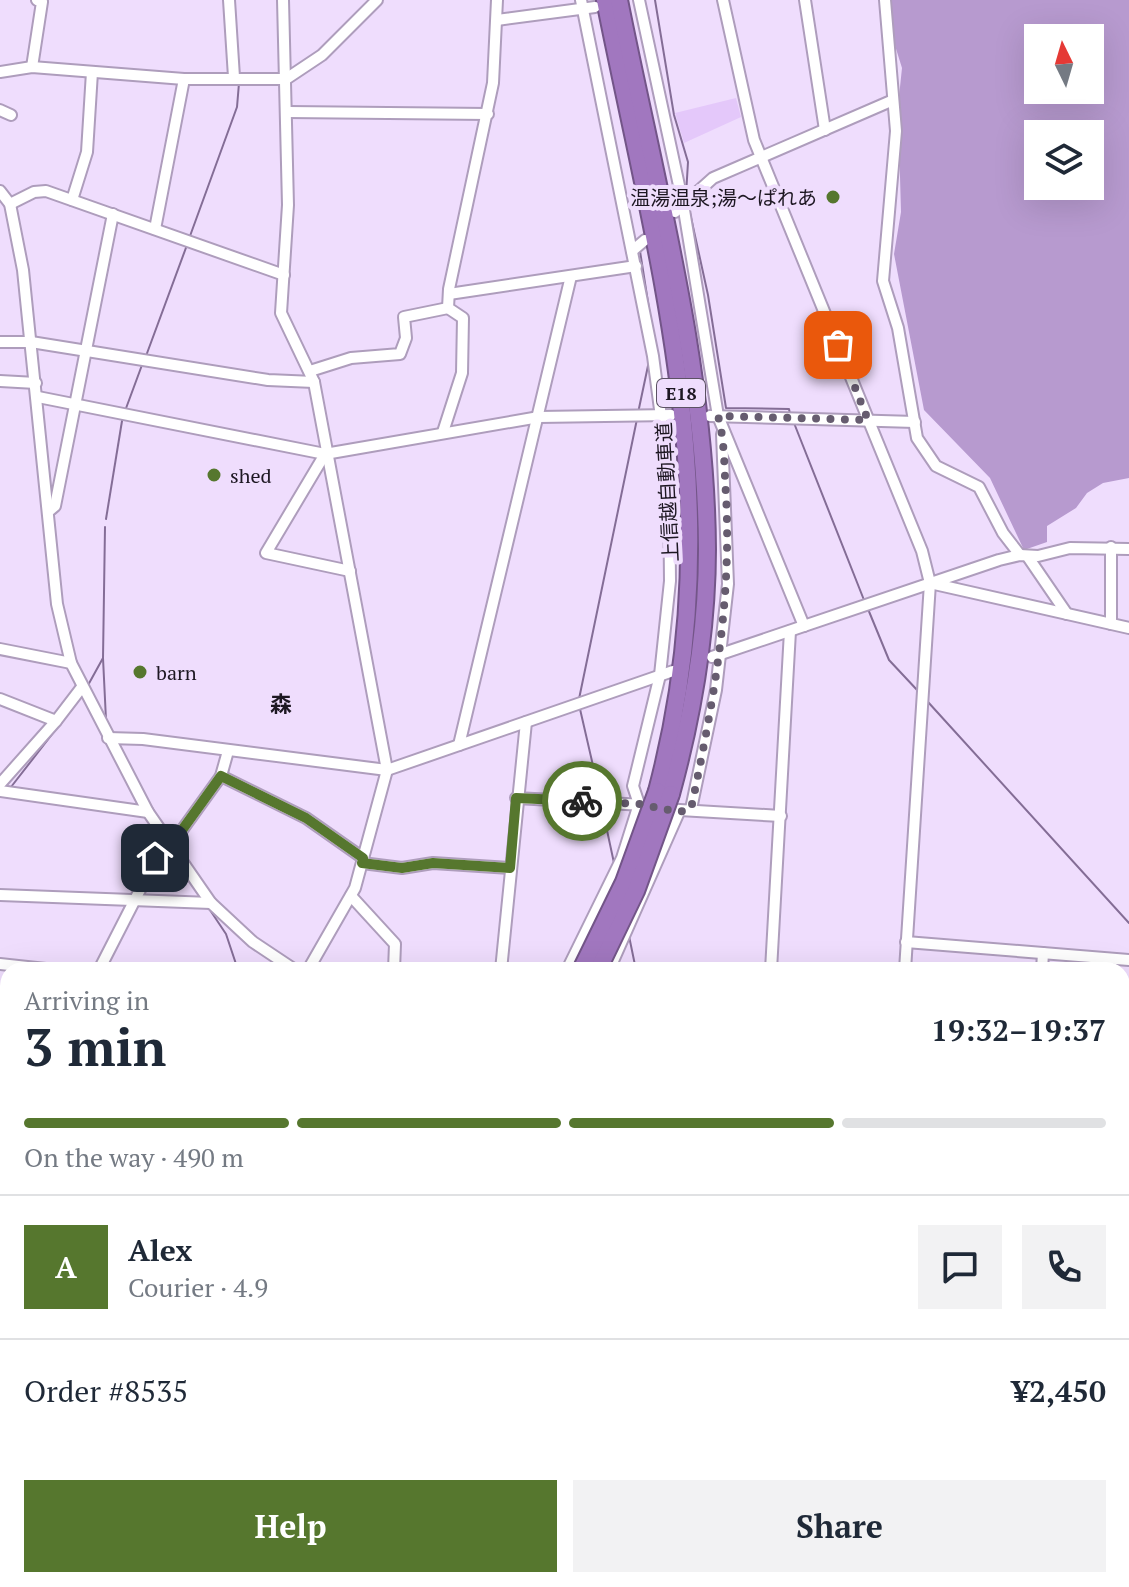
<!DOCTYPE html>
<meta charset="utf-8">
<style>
body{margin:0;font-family:"PT Serif","Noto Sans JP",serif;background:#f2f2f3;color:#1f2937;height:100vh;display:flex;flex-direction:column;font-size:30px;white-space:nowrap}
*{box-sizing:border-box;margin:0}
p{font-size:26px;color:#747a83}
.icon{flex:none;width:44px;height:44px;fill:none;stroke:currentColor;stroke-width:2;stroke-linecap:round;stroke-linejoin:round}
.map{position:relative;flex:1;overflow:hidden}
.sheet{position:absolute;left:0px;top:962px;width:1130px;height:626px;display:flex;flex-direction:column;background:#fff;border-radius:24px 24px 0 0;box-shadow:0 8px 32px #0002}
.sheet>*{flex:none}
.needle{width:52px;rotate:355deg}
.tools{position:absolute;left:1024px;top:24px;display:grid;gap:16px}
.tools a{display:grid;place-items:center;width:80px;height:80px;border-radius:0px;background:#fff;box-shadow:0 8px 32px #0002;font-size:40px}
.pin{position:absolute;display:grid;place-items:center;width:68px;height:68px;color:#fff;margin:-34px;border-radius:16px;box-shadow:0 4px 12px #0006}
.courier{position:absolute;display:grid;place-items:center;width:80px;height:80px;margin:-40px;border:6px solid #56772e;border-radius:50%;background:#fff;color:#222;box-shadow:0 2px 10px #0007}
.overview em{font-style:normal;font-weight:800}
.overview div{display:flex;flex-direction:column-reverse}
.overview{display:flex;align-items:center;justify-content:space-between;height:136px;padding:0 24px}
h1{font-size:52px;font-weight:800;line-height:60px}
.bar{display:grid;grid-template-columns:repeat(4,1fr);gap:12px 8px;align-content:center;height:96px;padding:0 24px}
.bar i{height:10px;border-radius:6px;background:#e0e1e3}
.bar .on{background:#56772e}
.bar p{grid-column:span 4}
.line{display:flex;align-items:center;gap:20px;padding:0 24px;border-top:2px solid #e0e1e3}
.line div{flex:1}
.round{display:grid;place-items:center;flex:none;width:84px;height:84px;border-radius:0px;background:#f2f2f3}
.primary-button{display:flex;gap:16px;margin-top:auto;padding:16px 24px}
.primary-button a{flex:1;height:92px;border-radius:0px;background:#56772e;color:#fff;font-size:32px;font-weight:800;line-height:92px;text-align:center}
.primary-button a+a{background:#f2f2f3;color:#1f2937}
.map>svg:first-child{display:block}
.green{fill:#e4c8fa}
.forest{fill:#b79acf;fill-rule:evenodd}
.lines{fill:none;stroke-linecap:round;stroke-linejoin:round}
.stream{stroke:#846d96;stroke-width:2}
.minor-casing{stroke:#ae9dbc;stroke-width:14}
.highway-casing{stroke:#735588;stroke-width:20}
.minor{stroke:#fff;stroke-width:10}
.highway{stroke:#a177bf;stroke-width:16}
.highway-bridge-casing{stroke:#735588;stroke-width:20;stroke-linecap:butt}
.highway-bridge{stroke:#a177bf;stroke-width:16}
.done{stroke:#665c6f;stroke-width:8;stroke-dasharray:0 14.4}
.route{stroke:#56772e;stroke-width:10}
.poi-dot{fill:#56772e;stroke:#efddfd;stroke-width:3}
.labels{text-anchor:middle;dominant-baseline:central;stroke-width:8;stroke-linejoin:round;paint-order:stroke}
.shield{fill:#efddfd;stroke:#5c5264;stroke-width:2}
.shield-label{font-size:18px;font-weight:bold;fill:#1d1722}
.poi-label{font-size:20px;fill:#1d1722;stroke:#efddfd;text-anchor:start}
.street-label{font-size:20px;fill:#1d1722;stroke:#efddfd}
.neighbourhood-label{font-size:22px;font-weight:bold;fill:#1d1722;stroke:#efddfd}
</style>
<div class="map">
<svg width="1129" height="1587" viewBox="0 0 1129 1587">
<rect width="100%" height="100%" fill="#efddfd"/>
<polygon class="green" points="736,98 741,117 684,143 675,113"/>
<g class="forest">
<path d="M 885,0 L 1129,0 L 1129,478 L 1103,483 L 1087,493 L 1076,508 L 1047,526 L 1047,542 L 1024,550 L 990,478 L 924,410 L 894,254 L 901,212 L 898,106 L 902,68 L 888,23 ZM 1038,38 L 1090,38 L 1090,90 L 1038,90 ZM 1038,134 L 1090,134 L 1090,186 L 1038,186 Z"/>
<polygon points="8,1509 8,1580 272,1580 272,1587 0,1587 0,1518"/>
<polygon points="1129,1538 1129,1587 1090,1587 1088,1580 1122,1580 1122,1539"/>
</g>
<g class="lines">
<g class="stream">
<polyline points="655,0 674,115 688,162 686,195"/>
<polyline points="238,58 239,72"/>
<polyline points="690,213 708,295 726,408 789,409 790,414"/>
<polyline points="190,236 237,107 239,83"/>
<polyline points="640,251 650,315"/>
<polyline points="146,356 187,245"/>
<polyline points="125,411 142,365"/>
<polyline points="638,413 649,361"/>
<polyline points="794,423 864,600"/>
<polyline points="106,519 122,421"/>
<polyline points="868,609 889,660 918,691"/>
<polyline points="103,658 106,720"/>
<polyline points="87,687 103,658 105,527"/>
<polyline points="579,699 637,419"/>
<polyline points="928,702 1129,923"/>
<polyline points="580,709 600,796"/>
<polyline points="102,733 133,794"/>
<polyline points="11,787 81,697"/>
<polyline points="602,807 614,863"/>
<polyline points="166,847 201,898"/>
<polyline points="208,907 226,934 238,970"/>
<polyline points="629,936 636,970"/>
</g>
<g class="minor-casing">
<g id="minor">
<polyline points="229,0 234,77"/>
<polyline points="283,0 288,205 281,313 314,382 387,770 355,888 308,970"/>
<polyline points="639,0 683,204 718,416 804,626"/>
<polyline points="723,0 754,140 922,551 930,583 905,970"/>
<polyline points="805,0 825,130"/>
<polyline points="885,0 896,131 883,281 898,328 917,438 936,466 979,487 1003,533 1020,555"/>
<polyline points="497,20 595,7"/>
<polyline points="32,67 42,2 37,0"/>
<polyline points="0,72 32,67 184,79 286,79 322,55 377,0"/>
<polyline points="0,110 11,115"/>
<polyline points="288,112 488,114"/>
<polyline points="0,191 10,204 23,270 57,604 71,663 148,812 211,903 253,942 295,970"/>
<polyline points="72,200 87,152 92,72"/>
<polyline points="10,204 34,192 46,191 284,275"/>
<polyline points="675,212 713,178 891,101"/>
<polyline points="155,229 184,79"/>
<polyline points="632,251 645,240"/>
<polyline points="449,294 636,266"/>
<polyline points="0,342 31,342 268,380 314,382"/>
<polyline points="310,371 351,358 400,354 406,338 404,317 448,308"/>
<polyline points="0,381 36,383"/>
<polyline points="38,397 325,454 539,417 671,415"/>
<polyline points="710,416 915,422"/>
<polyline points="443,432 462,373 463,318 448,308 449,289 493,83 497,0"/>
<polyline points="325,454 266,553 350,571"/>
<polyline points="49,511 55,506 113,214"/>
<polyline points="1028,557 1067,614"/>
<polyline points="930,583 1129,628"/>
<polyline points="1111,624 1111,547"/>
<polyline points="0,649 71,663"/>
<polyline points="712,657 999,560 1020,555 1038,556 1070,548 1129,549"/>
<polyline points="0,699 56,721 82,687"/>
<polyline points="108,738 143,739 387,770 673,671"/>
<polyline points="459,745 571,276"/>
<polyline points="221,776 306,818 363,858"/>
<polyline points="0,784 56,721"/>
<polyline points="0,791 148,812"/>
<polyline points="516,798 644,805"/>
<polyline points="663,809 781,816"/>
<polyline points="691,809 716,690 728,584 722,434"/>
<polyline points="172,844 221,776 228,751"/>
<polyline points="362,863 402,868 433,863 510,868"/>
<polyline points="0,895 211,903"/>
<polyline points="351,896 395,944 394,970"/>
<polyline points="906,942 1129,960"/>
<polyline points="0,964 55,970"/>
<polyline points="100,968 167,837"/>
<polyline points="62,970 135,970"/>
<polyline points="501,970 526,722"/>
<polyline points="567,970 622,858 639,804 633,786 660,675 670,581 669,478 653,356 581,0"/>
<polyline points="609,970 679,812"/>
<polyline points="771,970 790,631"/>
<polyline points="1042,970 1043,953"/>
<polyline points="0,1101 8,1103"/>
<polyline points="1122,1141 1129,1128"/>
<polyline points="0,1147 8,1150"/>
<polyline points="0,1183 8,1180"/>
<polyline points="1122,1307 1129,1286"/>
<polyline points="0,1325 8,1323"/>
<polyline points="1122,1422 1129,1416"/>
<polyline points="0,1426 8,1422"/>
<polyline points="1122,1464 1129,1455"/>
<polyline points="0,1511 8,1500"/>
<polyline points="333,1580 340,1587"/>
<polyline points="438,1580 445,1587"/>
<polyline points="504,1580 509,1587"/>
<polyline points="680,1580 685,1587"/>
<polyline points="938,1580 940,1587"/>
<polyline points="1040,1580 1053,1587"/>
<polyline points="570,1582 574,1587"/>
<polyline points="389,1587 399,1580"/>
<polyline points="611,1587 615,1580"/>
<polyline points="820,1587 852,1580"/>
<polyline points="1012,1587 1013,1580"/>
</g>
</g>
<g class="highway-casing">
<g id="highway">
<path d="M 605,0 C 660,276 732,508 657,791"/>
<path d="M 619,0 C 655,182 706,363 707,549 C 707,632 693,714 671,794"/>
<polyline points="0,1454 8,1449"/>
<polyline points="0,1477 8,1472"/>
</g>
</g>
<use href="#minor" class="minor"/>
<use href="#highway" class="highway"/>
<g class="highway-bridge-casing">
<g id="highway-bridge">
<polyline points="581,970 624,882 657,791"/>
<polyline points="598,970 636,891 671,794"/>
</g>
</g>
<use href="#highway-bridge" class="highway-bridge"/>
</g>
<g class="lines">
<path class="done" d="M 582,801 L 639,804 L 679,812 L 691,809 C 713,704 732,603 726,495 C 724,468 725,441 718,416 L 868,420 L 838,345"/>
<polyline class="route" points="155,858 167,837 172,844 221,776 306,818 363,858 362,863 402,868 433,863 510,868 516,798 582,801"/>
</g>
<g class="poi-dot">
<circle cx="833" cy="197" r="8"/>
<circle cx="214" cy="475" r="8"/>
<circle cx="140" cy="672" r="8"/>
</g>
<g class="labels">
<rect class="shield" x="657" y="379" width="48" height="28" rx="6"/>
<g class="shield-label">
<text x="681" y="393">E18</text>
</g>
<g class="poi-label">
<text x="817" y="197" text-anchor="end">温湯温泉;湯〜ぱれあ</text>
<text x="230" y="475">shed</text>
<text x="156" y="672">barn</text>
</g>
<g class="street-label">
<text transform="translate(667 492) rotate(-93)">上信越自動車道</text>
</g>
<g class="neighbourhood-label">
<text x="281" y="703">森</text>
</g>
</g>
</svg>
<div class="tools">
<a><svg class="needle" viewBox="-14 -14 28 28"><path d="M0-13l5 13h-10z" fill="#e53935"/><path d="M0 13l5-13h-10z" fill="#747a83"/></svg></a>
<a><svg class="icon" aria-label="layers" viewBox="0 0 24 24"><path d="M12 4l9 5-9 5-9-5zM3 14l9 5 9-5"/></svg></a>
</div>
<div class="pin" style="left:838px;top:345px;background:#ea580c"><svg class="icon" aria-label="bag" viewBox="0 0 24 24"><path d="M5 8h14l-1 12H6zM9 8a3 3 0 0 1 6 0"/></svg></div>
<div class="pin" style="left:155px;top:858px;background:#1f2937"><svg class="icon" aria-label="home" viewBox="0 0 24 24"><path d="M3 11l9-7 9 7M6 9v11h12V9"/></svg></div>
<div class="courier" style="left:582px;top:801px"><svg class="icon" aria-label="bike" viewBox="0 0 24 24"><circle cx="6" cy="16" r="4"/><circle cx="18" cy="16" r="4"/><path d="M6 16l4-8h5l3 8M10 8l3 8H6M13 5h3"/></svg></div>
<section class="sheet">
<div class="overview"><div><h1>3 min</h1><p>Arriving in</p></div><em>19:32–19:37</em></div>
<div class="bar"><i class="on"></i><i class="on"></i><i class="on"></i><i></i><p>On the way · 490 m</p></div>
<div class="line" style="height:144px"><b class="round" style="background:#56772e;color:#fff">A</b><div><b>Alex</b><p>Courier · 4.9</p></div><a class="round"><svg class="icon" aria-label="chat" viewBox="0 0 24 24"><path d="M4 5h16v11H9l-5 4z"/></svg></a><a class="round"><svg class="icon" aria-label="phone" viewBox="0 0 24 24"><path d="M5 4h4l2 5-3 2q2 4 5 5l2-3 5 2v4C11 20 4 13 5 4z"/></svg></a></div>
<div class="line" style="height:104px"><div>Order #8535</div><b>¥2,450</b></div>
<div class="primary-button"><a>Help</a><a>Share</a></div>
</section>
</div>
